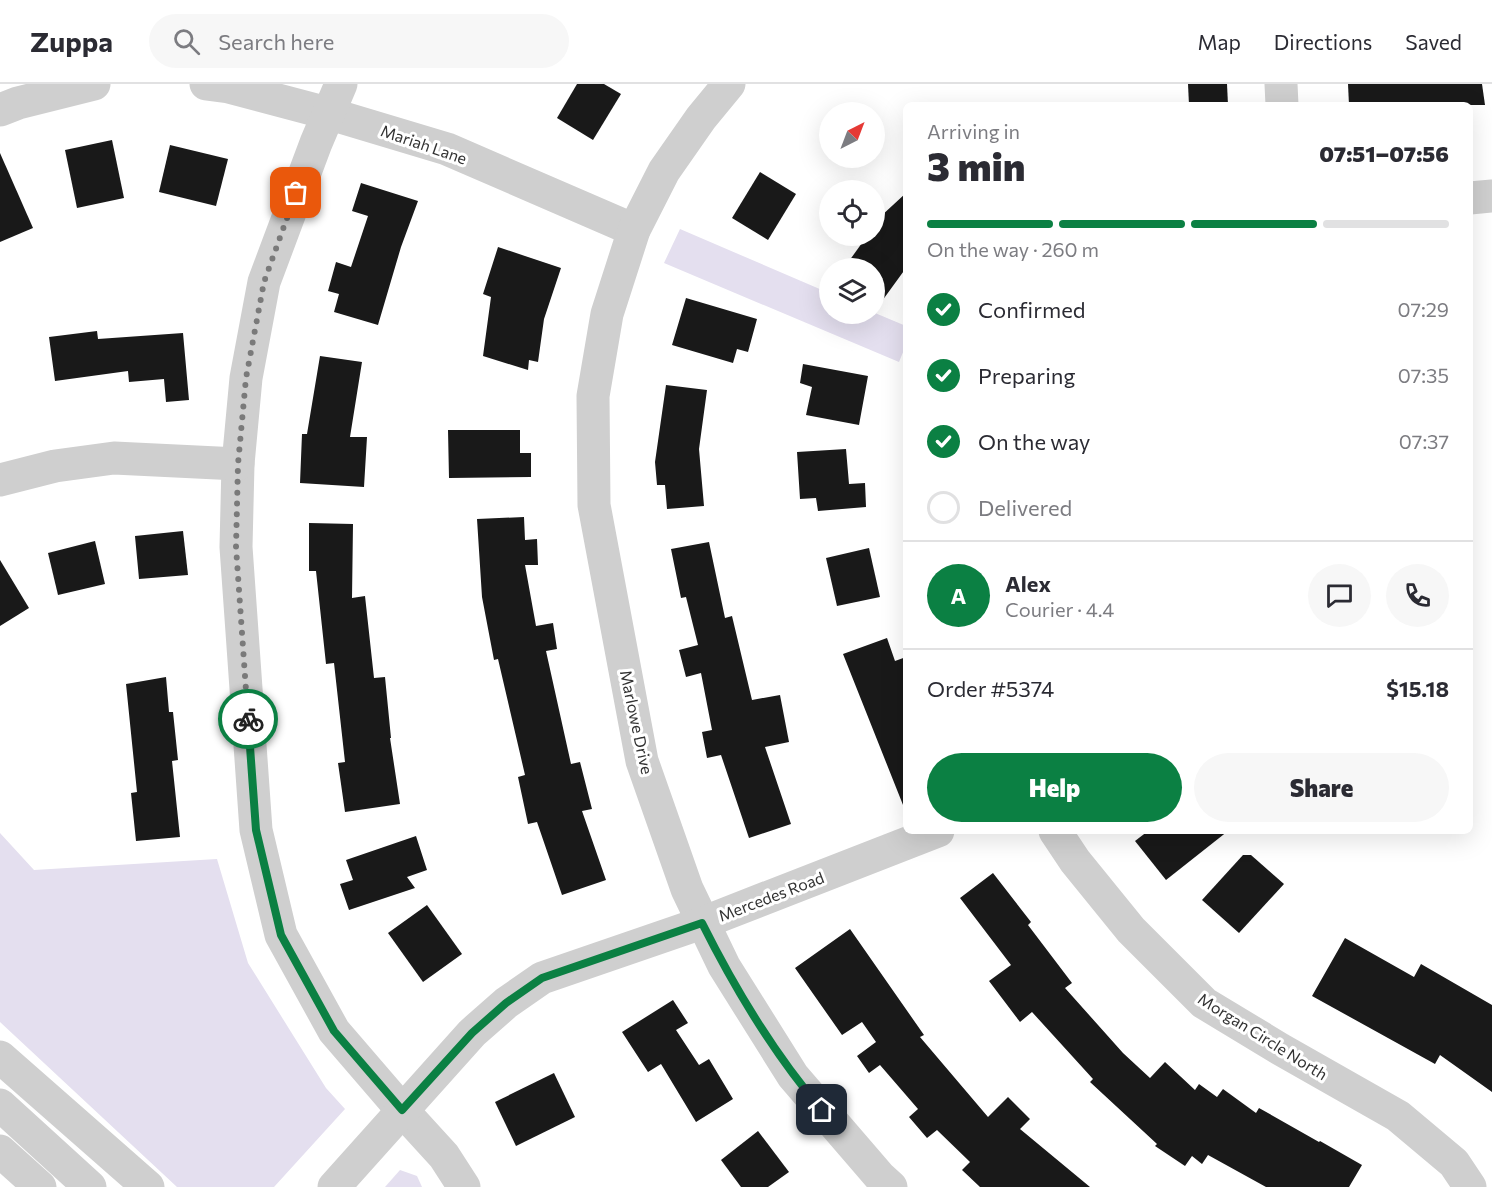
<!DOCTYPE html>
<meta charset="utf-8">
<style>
body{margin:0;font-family:Commissioner,sans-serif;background:#f7f7f7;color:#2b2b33;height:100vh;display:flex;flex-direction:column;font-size:22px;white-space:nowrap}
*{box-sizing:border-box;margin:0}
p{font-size:20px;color:#7c7c81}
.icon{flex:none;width:33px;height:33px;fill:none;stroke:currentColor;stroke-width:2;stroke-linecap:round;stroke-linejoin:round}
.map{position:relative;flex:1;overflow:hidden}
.details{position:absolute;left:903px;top:18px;width:570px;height:732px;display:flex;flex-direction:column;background:#fff;border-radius:9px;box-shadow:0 6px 24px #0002}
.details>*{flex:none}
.needle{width:39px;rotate:42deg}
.fabs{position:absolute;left:819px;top:18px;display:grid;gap:12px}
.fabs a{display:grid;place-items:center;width:66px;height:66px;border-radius:50%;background:#fff;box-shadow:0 6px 24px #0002;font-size:30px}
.pin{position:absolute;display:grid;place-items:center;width:51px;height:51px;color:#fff;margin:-26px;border-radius:12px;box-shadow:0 3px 9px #0006}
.courier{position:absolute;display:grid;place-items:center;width:60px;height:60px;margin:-30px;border:4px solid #0b8043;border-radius:50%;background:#fff;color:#222;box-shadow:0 2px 8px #0007}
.summary em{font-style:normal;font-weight:800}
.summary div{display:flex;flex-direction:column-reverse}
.summary{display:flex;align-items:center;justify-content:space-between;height:102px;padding:0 24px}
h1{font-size:39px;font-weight:800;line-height:45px}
.bar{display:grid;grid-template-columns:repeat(4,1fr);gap:9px 6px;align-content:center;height:72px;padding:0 24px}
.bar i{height:8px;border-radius:4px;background:#e1e1e2}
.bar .on{background:#0b8043}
.bar p{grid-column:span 4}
.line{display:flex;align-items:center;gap:15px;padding:0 24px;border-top:2px solid #e1e1e2}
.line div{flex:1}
.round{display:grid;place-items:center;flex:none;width:63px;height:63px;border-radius:32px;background:#f7f7f7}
ol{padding:0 24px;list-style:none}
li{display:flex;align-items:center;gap:18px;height:66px}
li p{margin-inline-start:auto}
li .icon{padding:6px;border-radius:50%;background:#0b8043;color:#fff;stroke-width:4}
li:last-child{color:#7c7c81}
li i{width:33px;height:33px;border:3px solid #e1e1e2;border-radius:50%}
.action{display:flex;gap:12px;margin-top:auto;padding:12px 24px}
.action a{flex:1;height:69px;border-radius:36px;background:#0b8043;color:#fff;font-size:24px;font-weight:800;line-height:69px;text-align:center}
.action a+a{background:#f7f7f7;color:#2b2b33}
header{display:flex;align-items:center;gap:36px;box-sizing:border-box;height:84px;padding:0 30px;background:#fff;border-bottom:2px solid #e1e1e2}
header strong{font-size:28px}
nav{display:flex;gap:33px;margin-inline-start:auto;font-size:21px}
.search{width:420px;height:54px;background:#f7f7f7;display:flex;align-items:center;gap:15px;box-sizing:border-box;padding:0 21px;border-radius:33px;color:#7c7c81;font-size:22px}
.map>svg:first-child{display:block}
.green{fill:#e4dfef}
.building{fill:#191919}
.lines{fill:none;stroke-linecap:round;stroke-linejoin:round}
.minor{stroke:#cfcfcf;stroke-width:33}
.done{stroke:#7a7a7a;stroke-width:6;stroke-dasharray:0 10.8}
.route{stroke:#0b8043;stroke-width:8}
.labels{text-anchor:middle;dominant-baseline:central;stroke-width:6;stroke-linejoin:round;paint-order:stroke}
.street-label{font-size:16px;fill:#323232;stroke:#fff}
</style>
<header>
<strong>Zuppa</strong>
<div class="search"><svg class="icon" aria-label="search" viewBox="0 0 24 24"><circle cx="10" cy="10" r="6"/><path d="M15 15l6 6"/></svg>Search here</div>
<nav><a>Map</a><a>Directions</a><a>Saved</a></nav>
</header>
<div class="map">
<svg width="1492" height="1103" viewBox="0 0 1492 1103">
<rect width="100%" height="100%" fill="#fff"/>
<g class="green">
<polygon points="680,145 829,209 830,230 875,229 906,242 906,261 899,278 664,179"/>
<polygon points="0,749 34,786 217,775 248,879 326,1004 345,1025 274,1103 177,1103 0,938"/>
<polygon points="400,1086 417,1092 422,1103 385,1103"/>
</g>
<g class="building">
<polygon points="577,0 604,0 621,10 593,56 557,34"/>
<polygon points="1188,0 1227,0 1228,21 1189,21"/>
<polygon points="1348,0 1482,0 1485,21 1349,21"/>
<polygon points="112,56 124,114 77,124 65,66"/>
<polygon points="170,61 228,75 216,122 159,108"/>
<polygon points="0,69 33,144 0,158"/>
<polygon points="760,88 796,110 768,156 732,134"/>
<polygon points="361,99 418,117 401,163 378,241 334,228 339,210 328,207 336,178 351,183 368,132 352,127"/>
<polygon points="906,109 906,184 874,228 874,184 844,184 867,152 874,152 874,141 880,133"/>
<polygon points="498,163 561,184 544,235 538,278 529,276 528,286 483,272 491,213 483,210"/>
<polygon points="686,214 757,235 748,268 737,265 733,279 672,261"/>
<polygon points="97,247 98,255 183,249 189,316 166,318 164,295 129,298 128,287 55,297 49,253"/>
<polygon points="320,272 362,278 350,353 367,353 364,403 300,399 302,350 307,350"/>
<polygon points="803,280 868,292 859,341 806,331 812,303 800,299"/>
<polygon points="666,301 707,306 699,365 704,422 667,425 665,401 657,401 655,378"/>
<polygon points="448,346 520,346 520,369 531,369 531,393 449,394"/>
<polygon points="846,365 849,400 865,399 866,423 818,427 816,414 800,415 797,368"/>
<polygon points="524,433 525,456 537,455 538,481 525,481 536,542 553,539 557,565 546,567 571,680 580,678 592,725 582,727 606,796 562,811 537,738 528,740 518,693 525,691 498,575 494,576 482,513 477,435"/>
<polygon points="309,439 353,440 352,514 365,512 374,594 385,593 391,654 390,654 400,720 345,728 338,679 345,678 334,579 326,580 316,487 309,487"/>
<polygon points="183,447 188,491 139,495 135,452"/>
<polygon points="95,457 105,500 58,511 48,469"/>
<polygon points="709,458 725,534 732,532 752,616 780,611 789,658 765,663 791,740 749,754 721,671 707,674 702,648 712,646 701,589 686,593 679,566 698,561 686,513 681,514 671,465"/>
<polygon points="869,464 880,513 837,522 826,474"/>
<polygon points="0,476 29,524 0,542"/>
<polygon points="887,554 895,577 906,573 905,726 843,570"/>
<polygon points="166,593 169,628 173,628 178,676 172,677 180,753 136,757 131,709 137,708 126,600"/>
<polygon points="1148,747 1228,747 1166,796 1135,757"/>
<polygon points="416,752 427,786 407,793 415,804 349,826 340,800 353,796 346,776"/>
<polygon points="1243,771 1251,771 1284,800 1239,849 1202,816"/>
<polygon points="993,789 1031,838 1028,841 1072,899 1065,904 1123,969 1150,994 1165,978 1195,1006 1199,1000 1217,1013 1223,1005 1256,1029 1259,1024 1319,1058 1320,1057 1362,1081 1349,1103 1266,1103 1208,1071 1202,1080 1192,1072 1185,1082 1155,1062 1157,1060 1090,998 1093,995 1032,928 1020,938 989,897 1011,881 960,814"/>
<polygon points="427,821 462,870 423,898 388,849"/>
<polygon points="850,845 924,951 920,953 988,1033 1008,1013 1030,1035 1020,1045 1090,1103 980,1103 962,1086 970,1078 937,1046 927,1054 909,1033 918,1025 880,981 869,989 857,972 876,958 862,938 842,951 795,884"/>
<polygon points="1345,854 1414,893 1421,880 1492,921 1492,1008 1440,971 1435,980 1312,912"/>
<polygon points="673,916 688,939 676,946 699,981 709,975 733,1015 696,1038 661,980 648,988 622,948"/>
<polygon points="554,989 575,1033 516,1062 495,1018"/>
<polygon points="758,1047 789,1088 768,1103 741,1103 721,1076"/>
</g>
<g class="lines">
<g class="minor">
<polyline points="206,0 229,3 327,29 447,65 634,146"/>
<polyline points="341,0 316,59 264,198 246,294 238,380 236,463 256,746 281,851 334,947 402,1026 444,1072 464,1103"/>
<polyline points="729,0 701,34 664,87 634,146 607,230 593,312 594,421 642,677 687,805 724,882 793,992 880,1093 891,1103"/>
<polyline points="1281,0 1282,21"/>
<polyline points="0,26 18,19 94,0"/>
<polyline points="1470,114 1492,112"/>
<polyline points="0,396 55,382 114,374 238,380"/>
<polyline points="1055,747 1075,777 1131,846 1204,919 1280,965 1398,1032 1454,1079 1470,1103"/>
<polyline points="0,973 148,1103"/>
<polyline points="0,1021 90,1103"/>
<polyline points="0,1067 40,1103"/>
<polyline points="334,1103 472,949 506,919 542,894 702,839 938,747"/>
</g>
</g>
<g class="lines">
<polyline class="done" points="248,635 236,463 238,380 246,294 264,198 296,109"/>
<path class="route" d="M 248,635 L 256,746 L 281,851 L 334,947 L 402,1026 L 472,949 L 506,919 L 542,894 L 702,839 C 735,905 774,970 822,1026"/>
</g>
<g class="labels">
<g class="street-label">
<text transform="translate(424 60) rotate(19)">Mariah Lane</text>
<text transform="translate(637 638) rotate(78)">Marlowe Drive</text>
<text transform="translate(771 812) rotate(-21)">Mercedes Road</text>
<text transform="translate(1263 952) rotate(32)">Morgan Circle North</text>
</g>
</g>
</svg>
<div class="fabs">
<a><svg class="needle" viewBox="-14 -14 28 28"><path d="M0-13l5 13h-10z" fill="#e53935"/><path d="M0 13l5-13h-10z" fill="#7c7c81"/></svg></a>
<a><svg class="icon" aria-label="locate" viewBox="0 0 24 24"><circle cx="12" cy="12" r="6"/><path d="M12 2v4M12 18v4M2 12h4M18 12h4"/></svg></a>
<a><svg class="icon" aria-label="layers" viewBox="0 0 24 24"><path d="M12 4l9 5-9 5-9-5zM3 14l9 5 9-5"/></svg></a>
</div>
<div class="pin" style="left:296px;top:109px;background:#ea580c"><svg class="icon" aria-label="bag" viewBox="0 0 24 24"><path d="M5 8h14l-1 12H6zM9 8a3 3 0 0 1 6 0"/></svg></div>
<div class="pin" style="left:822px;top:1026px;background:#1f2937"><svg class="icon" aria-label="home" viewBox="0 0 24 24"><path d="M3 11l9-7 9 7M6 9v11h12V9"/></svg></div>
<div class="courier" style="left:248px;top:635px"><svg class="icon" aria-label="bike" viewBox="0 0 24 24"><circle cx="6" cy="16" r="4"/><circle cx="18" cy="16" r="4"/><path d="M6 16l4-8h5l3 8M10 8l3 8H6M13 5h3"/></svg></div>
<section class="details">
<div class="summary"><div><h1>3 min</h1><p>Arriving in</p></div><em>07:51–07:56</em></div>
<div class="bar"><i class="on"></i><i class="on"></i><i class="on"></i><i></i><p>On the way · 260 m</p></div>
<ol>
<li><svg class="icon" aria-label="check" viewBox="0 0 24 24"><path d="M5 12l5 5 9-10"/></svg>Confirmed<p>07:29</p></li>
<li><svg class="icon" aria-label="check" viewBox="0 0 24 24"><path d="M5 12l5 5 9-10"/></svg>Preparing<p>07:35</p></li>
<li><svg class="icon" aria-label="check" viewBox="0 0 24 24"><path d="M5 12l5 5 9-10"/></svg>On the way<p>07:37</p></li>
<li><i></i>Delivered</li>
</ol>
<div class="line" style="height:108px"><b class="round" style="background:#0b8043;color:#fff">A</b><div><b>Alex</b><p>Courier · 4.4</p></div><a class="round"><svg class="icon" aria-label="chat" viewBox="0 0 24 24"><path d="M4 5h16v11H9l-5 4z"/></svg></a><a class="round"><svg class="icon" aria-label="phone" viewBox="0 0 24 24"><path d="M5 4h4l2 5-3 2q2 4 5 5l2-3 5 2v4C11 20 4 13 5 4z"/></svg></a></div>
<div class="line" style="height:78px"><div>Order #5374</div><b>$15.18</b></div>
<div class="action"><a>Help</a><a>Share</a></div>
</section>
</div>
